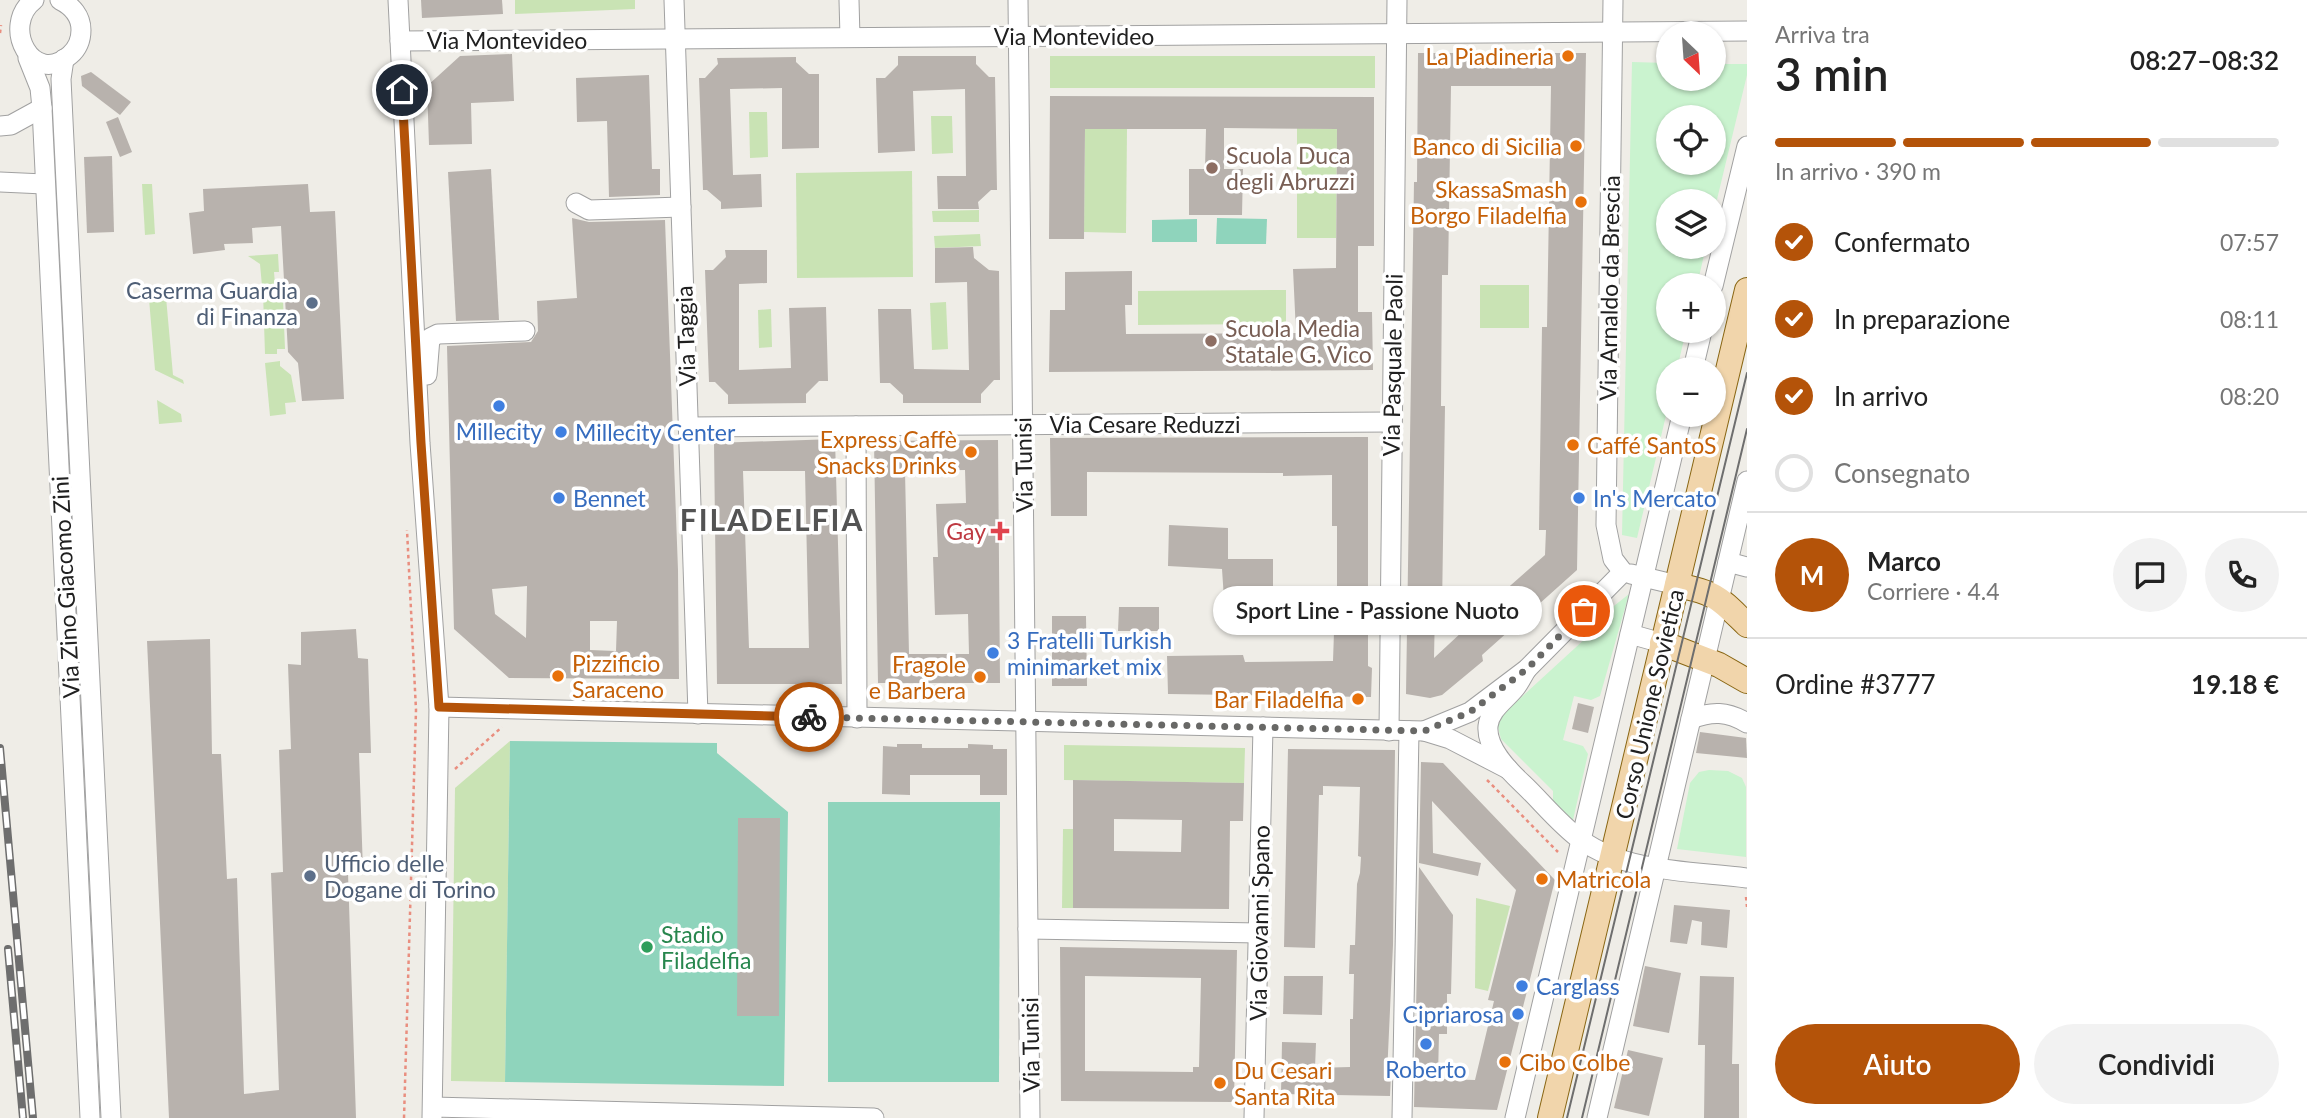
<!DOCTYPE html>
<html lang="it">
<meta charset="utf-8">
<style>
body{margin:0;font-family:Lato,sans-serif;background:#f2f2f2;color:#222;height:100vh;display:flex;flex-direction:column;font-size:26px;white-space:nowrap}
*{box-sizing:border-box;margin:0}
p{font-size:23px;color:#767676}
.icon{flex:none;width:38px;height:38px;fill:none;stroke:currentColor;stroke-width:2;stroke-linecap:round;stroke-linejoin:round}
.map{position:relative;flex:1;overflow:hidden}
.drawer{display:flex;flex-direction:column;background:#fff;width:560px}
.drawer>*{flex:none}
.needle{width:46px;rotate:155deg}
.fabs{position:absolute;left:1656px;top:21px;display:grid;gap:14px}
.fabs a{display:grid;place-items:center;width:70px;height:70px;border-radius:50%;background:#fff;box-shadow:0 2px 5px #0004;font-size:35px}
.pin{position:absolute;display:grid;place-items:center;width:60px;height:60px;color:#fff;margin:-30px;border:4px solid #fff;border-radius:50%;box-shadow:0 2px 7px #0007}
.courier{position:absolute;display:grid;place-items:center;width:70px;height:70px;margin:-35px;border:5px solid #b45309;border-radius:50%;background:#fff;color:#222;box-shadow:0 2px 9px #0007}
.bubble{position:absolute;height:49px;border-radius:24px;background:#fff;box-shadow:0 2px 5px #0004;font-size:23px;font-weight:600;line-height:49px;text-align:center}
.headline em{font-style:normal;font-weight:600}
.headline div{display:flex;flex-direction:column-reverse}
.headline{display:flex;align-items:center;justify-content:space-between;height:119px;padding:0 28px}
h1{font-size:46px;font-weight:600;line-height:52px}
.bar{display:grid;grid-template-columns:repeat(4,1fr);gap:10px 7px;align-content:center;height:84px;padding:0 28px}
.bar i{height:9px;border-radius:5px;background:#e0e0e0}
.bar .active{background:#b45309}
.bar p{grid-column:span 4}
.line{display:flex;align-items:center;gap:18px;padding:0 28px;border-top:2px solid #e0e0e0}
.line div{flex:1}
.round{display:grid;place-items:center;flex:none;width:74px;height:74px;border-radius:37px;background:#f2f2f2}
ol{padding:0 28px;list-style:none}
li{display:flex;align-items:center;gap:21px;height:77px}
li p{margin-inline-start:auto}
li .icon{padding:7px;border-radius:50%;background:#b45309;color:#fff;stroke-width:4}
li:last-child{color:#767676}
li i{width:38px;height:38px;border:4px solid #e0e0e0;border-radius:50%}
.action{display:flex;gap:14px;margin-top:auto;padding:14px 28px}
.action a{flex:1;height:80px;border-radius:42px;background:#b45309;color:#fff;font-size:28px;font-weight:600;line-height:80px;text-align:center}
.action a+a{background:#f2f2f2;color:#222}
main{display:flex;flex:1;min-height:0}
.map>svg:first-child{display:block}
.grass{fill:#c9e3b4}
.park{fill:#caf3cf;fill-rule:evenodd}
.pitch{fill:#8fd4bc}
.building{fill:#b8b2ad;fill-rule:evenodd}
.lines{fill:none;stroke-linecap:round;stroke-linejoin:round}
.minor-casing{stroke:#a1a1a1;stroke-width:21}
.major-casing{stroke:#896613;stroke-width:26}
.path{stroke:#e98e7f;stroke-width:2.5;stroke-dasharray:3.5 3.5;stroke-linecap:butt}
.minor{stroke:#fff;stroke-width:19}
.major{stroke:#f1d5ab;stroke-width:24}
.tram{stroke:#6e6e6e;stroke-width:2}
.rail-casing{stroke:#6e6e6e;stroke-width:8}
.rail{stroke:#fff;stroke-width:5;stroke-dasharray:16;stroke-linecap:butt}
.done{stroke:#686866;stroke-width:7;stroke-dasharray:0 12.6}
.route{stroke:#b45309;stroke-width:9}
.food-dot{fill:#e8710a;stroke:#fff;stroke-width:2.5}
.education-dot{fill:#8d6e63;stroke:#fff;stroke-width:2.5}
.service-dot{fill:#5c6f8a;stroke:#fff;stroke-width:2.5}
.shop-dot{fill:#3f7fe0;stroke:#fff;stroke-width:2.5}
.health-dot{fill:#e0444e;stroke:#fff;stroke-width:2.5}
.leisure-dot{fill:#2e9e5b;stroke:#fff;stroke-width:2.5}
.labels{text-anchor:middle;dominant-baseline:central;stroke-width:7;stroke-linejoin:round;paint-order:stroke}
.street-label{font-size:23px;fill:#202020;stroke:#fff}
.food-label{font-size:23px;fill:#c56008;stroke:#fff;text-anchor:end}
.education-label{font-size:23px;fill:#785e54;stroke:#fff;text-anchor:start}
.service-label{font-size:23px;fill:#4e5e75;stroke:#fff;text-anchor:end}
.shop-label{font-size:23px;fill:#366cbe;stroke:#fff;text-anchor:start}
.health-label{font-size:23px;fill:#be3a42;stroke:#fff;text-anchor:end}
.leisure-label{font-size:23px;fill:#27864d;stroke:#fff;text-anchor:start}
.district-label{font-size:30px;font-weight:bold;letter-spacing:2px;fill:#535353;stroke:#fff}
</style>
<main>
<div class="map">
<svg width="1747" height="1118" viewBox="0 0 1747 1118">
<rect width="100%" height="100%" fill="#efede7"/>
<g class="grass">
<polygon points="515,0 635,0 635,9 515,14"/>
<rect x="1050" y="56" width="325" height="32"/>
<polygon points="749,112 767,112 768,157 750,158"/>
<polygon points="931,116 952,116 953,153 932,154"/>
<polygon points="1297,128 1337,129 1336,238 1297,238"/>
<polygon points="1085,129 1127,129 1126,233 1084,232"/>
<polygon points="912,171 913,277 797,278 796,173"/>
<polygon points="142,184 152,184 155,234 145,235"/>
<polygon points="979,210 979,222 933,222 932,211"/>
<polygon points="980,234 981,246 935,248 934,236"/>
<polygon points="278,254 279,272 274,272 275,284 262,286 260,264 248,256"/>
<rect x="1480" y="285" width="49" height="43"/>
<polygon points="165,286 173,375 183,380 184,384 155,370 148,287"/>
<polygon points="1286,290 1286,324 1138,325 1138,291"/>
<polygon points="263,292 276,292 277,300 283,300 285,349 277,349 277,354 265,354"/>
<polygon points="946,302 948,349 932,350 930,303"/>
<polygon points="771,309 772,347 759,348 758,310"/>
<polygon points="280,361 280,366 291,375 296,402 285,403 286,414 270,416 265,363"/>
<polygon points="157,400 181,414 182,422 159,424"/>
<polygon points="510,741 505,1082 451,1081 455,788"/>
<polygon points="1064,745 1245,748 1244,783 1064,780"/>
<polygon points="1063,829 1073,829 1073,908 1062,908"/>
<polygon points="1476,898 1510,906 1488,991 1475,988"/>
</g>
<g class="park">
<path d="M 1632,62 L 1668,63 L 1668,79 L 1713,79 L 1713,64 L 1747,64 L 1747,75 L 1713,216 L 1713,201 L 1668,201 L 1668,247 L 1706,247 L 1697,285 L 1668,285 L 1668,331 L 1686,331 L 1677,369 L 1668,369 L 1668,407 L 1637,538 L 1622,535 ZM 1668,117 L 1713,117 L 1713,163 L 1668,163 Z"/>
<polygon points="1629,594 1600,696 1591,700 1574,696 1563,740 1583,746 1588,754 1573,820 1553,802 1553,791 1501,739 1498,727 1502,715 1587,637 1590,625"/>
<polygon points="1709,770 1728,771 1742,778 1746,787 1746,857 1677,849 1690,783 1699,772"/>
</g>
<g class="pitch">
<polygon points="1217,218 1267,219 1266,244 1216,244"/>
<polygon points="1197,219 1197,242 1152,242 1152,220"/>
<polygon points="510,741 717,743 717,753 788,812 784,1086 505,1082"/>
<polygon points="828,802 1000,802 999,1082 828,1082"/>
</g>
<g class="building">
<polygon points="421,0 502,0 503,14 422,18"/>
<path d="M 1418,53 L 1586,53 L 1577,570 L 1482,655 L 1483,661 L 1442,695 L 1430,698 L 1406,694 L 1414,182 L 1417,182 ZM 1451,86 L 1551,86 L 1547,327 L 1542,327 L 1539,530 L 1546,530 L 1545,555 L 1494,600 L 1498,605 L 1485,616 L 1487,625 L 1463,631 L 1434,658 L 1435,609 L 1442,609 L 1445,406 L 1441,406 L 1442,275 L 1448,275 Z"/>
<polygon points="512,54 514,101 471,103 472,144 429,145 427,86 460,56"/>
<polygon points="898,56 976,56 976,64 989,77 995,77 997,190 991,190 978,202 979,209 938,209 937,176 966,176 965,89 913,91 915,151 878,153 876,78 885,78 898,65"/>
<polygon points="796,57 796,62 809,74 819,74 819,148 782,149 782,88 730,89 733,175 761,174 762,207 721,209 721,202 707,190 703,190 699,78 705,78 718,64 717,58"/>
<polygon points="91,72 131,102 120,115 82,86 81,76"/>
<polygon points="649,75 652,169 660,169 660,195 609,197 607,121 577,122 576,78"/>
<polygon points="1050,96 1374,97 1374,246 1358,246 1358,312 1372,312 1373,370 1049,372 1050,310 1065,310 1065,272 1132,271 1132,305 1125,305 1126,334 1296,333 1293,269 1336,268 1337,129 1224,128 1224,169 1243,169 1242,215 1189,215 1189,169 1205,169 1206,129 1085,129 1084,239 1049,239"/>
<polygon points="118,117 132,152 120,157 106,122"/>
<polygon points="112,156 114,232 87,233 84,157"/>
<polygon points="491,169 499,320 456,321 448,172"/>
<polygon points="308,184 310,212 335,211 344,399 302,401 298,363 288,352 281,226 252,228 253,243 224,244 225,250 193,254 189,213 204,211 203,189"/>
<path d="M 572,218 L 589,222 L 665,220 L 678,570 L 679,679 L 509,678 L 454,629 L 447,346 L 531,342 L 538,331 L 537,301 L 577,298 ZM 527,586 L 526,638 L 495,614 L 492,589 ZM 590,621 L 617,621 L 616,651 L 590,650 Z"/>
<polygon points="973,247 974,258 989,270 999,271 1000,380 994,380 981,394 981,403 903,403 903,395 890,383 880,383 878,309 911,309 914,369 969,370 967,282 935,283 935,248"/>
<polygon points="725,250 767,250 767,283 739,284 739,370 791,368 789,308 826,307 828,381 819,381 806,394 806,403 728,404 728,395 715,382 709,382 705,270 713,270 726,257"/>
<polygon points="1368,437 1368,666 1372,668 1371,697 1168,694 1167,656 1243,655 1245,662 1333,661 1334,632 1337,620 1337,526 1332,526 1332,475 1283,476 1283,473 1087,472 1087,516 1051,516 1050,438"/>
<path d="M 835,439 L 842,684 L 717,684 L 714,443 ZM 743,471 L 805,471 L 809,648 L 749,648 Z"/>
<path d="M 998,440 L 1000,683 L 878,683 L 874,441 ZM 965,470 L 966,503 L 936,504 L 938,557 L 933,557 L 935,615 L 968,614 L 969,654 L 909,654 L 905,471 Z"/>
<polygon points="1169,525 1228,528 1228,559 1273,559 1273,597 1224,599 1222,569 1168,566"/>
<polygon points="1119,607 1159,607 1159,631 1118,631"/>
<polygon points="1052,616 1086,616 1087,686 1052,686"/>
<polygon points="356,629 358,658 368,659 371,753 359,753 363,871 348,873 356,1118 169,1118 147,641 210,639 212,754 221,754 227,879 237,878 244,1094 279,1090 271,873 283,872 279,750 291,749 288,664 301,665 301,632"/>
<polygon points="1578,703 1594,707 1588,733 1572,729"/>
<polygon points="1700,732 1746,738 1747,758 1696,753"/>
<polygon points="897,744 922,744 922,748 968,748 968,744 993,745 993,749 1007,749 1007,795 980,795 980,775 910,775 910,795 882,794 883,746 897,747"/>
<polygon points="1288,749 1395,750 1393,945 1387,1075 1391,1075 1390,1096 1281,1094 1282,1042 1316,1043 1315,1068 1350,1067 1350,1019 1353,1019 1354,974 1349,974 1350,945 1355,945 1357,884 1360,873 1361,857 1358,856 1360,787 1323,786 1323,795 1319,795 1315,948 1284,947"/>
<polygon points="1421,762 1443,763 1555,880 1497,1110 1414,1107 1419,867 1453,915 1451,994 1447,994 1447,1034 1439,1034 1438,1076 1440,1079 1475,1080 1494,1001 1488,1000 1516,890 1432,801 1433,853 1481,863 1478,876 1419,863"/>
<path d="M 1073,780 L 1244,783 L 1243,821 L 1230,821 L 1229,909 L 1073,908 ZM 1114,819 L 1182,820 L 1181,852 L 1114,851 Z"/>
<polygon points="738,818 780,818 779,1016 737,1016"/>
<polygon points="1674,905 1730,910 1727,948 1701,945 1702,922 1692,920 1687,944 1670,942"/>
<path d="M 1060,947 L 1237,950 L 1234,1102 L 1061,1101 ZM 1085,976 L 1201,978 L 1199,1067 L 1193,1067 L 1193,1072 L 1085,1071 Z"/>
<polygon points="1645,966 1681,973 1669,1033 1633,1026"/>
<polygon points="1284,976 1323,976 1322,1015 1283,1014"/>
<polygon points="1700,976 1734,977 1732,1064 1739,1064 1739,1118 1704,1118 1705,1045 1698,1045"/>
<polygon points="1628,1050 1663,1058 1649,1116 1614,1108"/>
</g>
<g class="lines">
<g class="minor-casing">
<g id="minor">
<path d="M 34,0 C 0,26 33,88 70,55 C 77,49 81,40 81,30 C 81,16 72,6 60,0"/>
<polyline points="398,0 420,443 439,707 432,1118"/>
<polyline points="674,0 698,714"/>
<polyline points="849,0 850,37"/>
<polyline points="1018,0 1030,1118"/>
<polyline points="1613,0 1606,525 1613,559 1623,572"/>
<polyline points="400,41 1747,31"/>
<polyline points="28,58 40,88 42,108 90,1118"/>
<polyline points="64,59 61,79 111,1118"/>
<polyline points="0,126 11,125 42,108"/>
<polyline points="0,182 44,184"/>
<polyline points="576,203 589,210 681,207"/>
<polyline points="1713,286 1747,146"/>
<polyline points="1693,369 1702,331"/>
<polyline points="427,375 430,338 438,334 525,331"/>
<polyline points="856,426 857,718"/>
<polyline points="688,427 1391,422"/>
<polyline points="1728,562 1747,567"/>
<polyline points="1631,574 1677,585"/>
<polyline points="1630,634 1662,643"/>
<path d="M 1527,669 C 1523,675 1520,682 1516,687 C 1506,700 1490,709 1488,726 C 1486,748 1508,770 1523,784 C 1542,802 1560,825 1581,840 C 1627,873 1693,871 1747,878"/>
<polyline points="439,707 1424,731 1450,739 1508,769"/>
<path d="M 1691,719 C 1712,711 1727,711 1747,723"/>
<polyline points="1389,731 1397,0"/>
<polyline points="1424,731 1470,712 1527,669 1623,572"/>
<polyline points="1028,929 1259,933"/>
<polyline points="433,1107 874,1118"/>
<polyline points="1254,1118 1263,727"/>
<polyline points="1402,1118 1409,731"/>
<polyline points="1515,1118 1682,415"/>
<polyline points="1597,1118 1747,481"/>
</g>
</g>
<g class="major-casing">
<g id="major">
<path d="M 1677,585 C 1717,593 1719,598 1747,625"/>
<polyline points="1662,643 1719,665 1747,681"/>
<polyline points="1550,1118 1747,290"/>
</g>
</g>
<g class="path">
<polyline points="0,33 1,25"/>
<polyline points="455,769 502,727"/>
<polyline points="1487,780 1558,852"/>
<polyline points="1746,897 1747,907"/>
<polyline points="404,1118 416,710 407,530"/>
</g>
<use href="#minor" class="minor"/>
<use href="#major" class="major"/>
<g class="tram">
<polyline points="1567,1118 1747,373"/>
<polyline points="1582,1118 1747,429"/>
</g>
<g class="rail-casing">
<g id="rail">
<polyline points="0,748 33,1118"/>
<polyline points="8,949 23,1118"/>
</g>
</g>
<use href="#rail" class="rail"/>
</g>
<g class="lines">
<polyline class="done" points="809,717 1424,731 1470,712 1527,669 1584,611"/>
<polyline class="route" points="402,90 421,443 439,707 809,717"/>
</g>
<g class="food-dot">
<circle cx="1568" cy="56" r="7"/>
<circle cx="1576" cy="146" r="7"/>
<circle cx="1581" cy="202" r="7"/>
<circle cx="1573" cy="445" r="7"/>
<circle cx="971" cy="452" r="7"/>
<circle cx="558" cy="676" r="7"/>
<circle cx="980" cy="677" r="7"/>
<circle cx="1358" cy="699" r="7"/>
<circle cx="1542" cy="879" r="7"/>
<circle cx="1505" cy="1062" r="7"/>
<circle cx="1220" cy="1083" r="7"/>
</g>
<g class="education-dot">
<circle cx="1212" cy="168" r="7"/>
<circle cx="1211" cy="341" r="7"/>
</g>
<g class="service-dot">
<circle cx="312" cy="303" r="7"/>
<circle cx="310" cy="876" r="7"/>
</g>
<g class="shop-dot">
<circle cx="499" cy="406" r="7"/>
<circle cx="561" cy="432" r="7"/>
<circle cx="559" cy="498" r="7"/>
<circle cx="1579" cy="498" r="7"/>
<circle cx="993" cy="653" r="7"/>
<circle cx="1522" cy="986" r="7"/>
<circle cx="1518" cy="1014" r="7"/>
<circle cx="1426" cy="1044" r="7"/>
</g>
<path class="health-dot" d="M996.5 520.5h7v7h7v7h-7v7h-7v-7h-7v-7h7z"/>
<circle class="leisure-dot" cx="647" cy="947" r="7"/>
<g class="labels">
<g class="street-label">
<text x="1074" y="36">Via Montevideo</text>
<text x="507" y="40">Via Montevideo</text>
<text transform="translate(1609 288) rotate(-89)">Via Arnaldo da Brescia</text>
<text transform="translate(685 336) rotate(-92)">Via Taggia</text>
<text transform="translate(1392 365) rotate(-89)">Via Pasquale Paoli</text>
<text x="1145" y="424">Via Cesare Reduzzi</text>
<text transform="translate(1023 465) rotate(-91)">Via Tunisi</text>
<text transform="translate(65 587) rotate(-93)">Via Zino Giacomo Zini</text>
<text transform="translate(1649 704) rotate(-77)">Corso Unione Sovietica</text>
<text transform="translate(1259 923) rotate(-89)">Via Giovanni Spano</text>
<text transform="translate(1030 1045) rotate(-91)">Via Tunisi</text>
</g>
<g class="food-label">
<text x="1554" y="56">La Piadineria</text>
<text x="1562" y="146">Banco di Sicilia</text>
<text x="1567" y="189">SkassaSmash<tspan x="1567" dy="26">Borgo Filadelfia</tspan></text>
<text x="957" y="439">Express Caffè<tspan x="957" dy="26">Snacks Drinks</tspan></text>
<text x="1587" y="445" text-anchor="start">Caffé SantoS</text>
<text x="572" y="663" text-anchor="start">Pizzificio<tspan x="572" dy="26">Saraceno</tspan></text>
<text x="966" y="664">Fragole<tspan x="966" dy="26">e Barbera</tspan></text>
<text x="1344" y="699">Bar Filadelfia</text>
<text x="1556" y="879" text-anchor="start">Matricola</text>
<text x="1519" y="1062" text-anchor="start">Cibo Colbe</text>
<text x="1234" y="1070" text-anchor="start">Du Cesari<tspan x="1234" dy="26">Santa Rita</tspan></text>
</g>
<g class="education-label">
<text x="1226" y="155">Scuola Duca<tspan x="1226" dy="26">degli Abruzzi</tspan></text>
<text x="1225" y="328">Scuola Media<tspan x="1225" dy="26">Statale G. Vico</tspan></text>
</g>
<g class="service-label">
<text x="298" y="290">Caserma Guardia<tspan x="298" dy="26">di Finanza</tspan></text>
<text x="324" y="863" text-anchor="start">Ufficio delle<tspan x="324" dy="26">Dogane di Torino</tspan></text>
</g>
<g class="shop-label">
<text x="499" y="431" text-anchor="middle">Millecity</text>
<text x="575" y="432">Millecity Center</text>
<text x="573" y="498">Bennet</text>
<text x="1593" y="498">In's Mercato</text>
<text x="1007" y="640">3 Fratelli Turkish<tspan x="1007" dy="26">minimarket mix</tspan></text>
<text x="1536" y="986">Carglass</text>
<text x="1504" y="1014" text-anchor="end">Cipriarosa</text>
<text x="1426" y="1069" text-anchor="middle">Roberto</text>
</g>
<g class="health-label">
<text x="986" y="531">Gay</text>
</g>
<g class="leisure-label">
<text x="661" y="934">Stadio<tspan x="661" dy="26">Filadelfia</tspan></text>
</g>
<g class="district-label">
<text x="772" y="519">FILADELFIA</text>
</g>
</g>
</svg>
<div class="fabs">
<a><svg class="needle" viewBox="-14 -14 28 28"><path d="M0-13l5 13h-10z" fill="#e53935"/><path d="M0 13l5-13h-10z" fill="#767676"/></svg></a>
<a><svg class="icon" aria-label="locate" viewBox="0 0 24 24"><circle cx="12" cy="12" r="6"/><path d="M12 2v4M12 18v4M2 12h4M18 12h4"/></svg></a>
<a><svg class="icon" aria-label="layers" viewBox="0 0 24 24"><path d="M12 4l9 5-9 5-9-5zM3 14l9 5 9-5"/></svg></a>
<a>+</a>
<a>−</a>
</div>
<div class="pin" style="left:1584px;top:611px;background:#ea580c"><svg class="icon" aria-label="bag" viewBox="0 0 24 24"><path d="M5 8h14l-1 12H6zM9 8a3 3 0 0 1 6 0"/></svg></div>
<div class="pin" style="left:402px;top:90px;background:#1f2937"><svg class="icon" aria-label="home" viewBox="0 0 24 24"><path d="M3 11l9-7 9 7M6 9v11h12V9"/></svg></div>
<div class="courier" style="left:809px;top:717px"><svg class="icon" aria-label="bike" viewBox="0 0 24 24"><circle cx="6" cy="16" r="4"/><circle cx="18" cy="16" r="4"/><path d="M6 16l4-8h5l3 8M10 8l3 8H6M13 5h3"/></svg></div>
<div class="bubble" style="left:1213px;top:586px;width:329px">Sport Line - Passione Nuoto</div>
</div>
<section class="drawer">
<div class="headline"><div><h1>3 min</h1><p>Arriva tra</p></div><em>08:27–08:32</em></div>
<div class="bar"><i class="active"></i><i class="active"></i><i class="active"></i><i></i><p>In arrivo · 390 m</p></div>
<ol>
<li><svg class="icon" aria-label="check" viewBox="0 0 24 24"><path d="M5 12l5 5 9-10"/></svg>Confermato<p>07:57</p></li>
<li><svg class="icon" aria-label="check" viewBox="0 0 24 24"><path d="M5 12l5 5 9-10"/></svg>In preparazione<p>08:11</p></li>
<li><svg class="icon" aria-label="check" viewBox="0 0 24 24"><path d="M5 12l5 5 9-10"/></svg>In arrivo<p>08:20</p></li>
<li><i></i>Consegnato</li>
</ol>
<div class="line" style="height:126px"><b class="round" style="background:#b45309;color:#fff">M</b><div><b>Marco</b><p>Corriere · 4.4</p></div><a class="round"><svg class="icon" aria-label="chat" viewBox="0 0 24 24"><path d="M4 5h16v11H9l-5 4z"/></svg></a><a class="round"><svg class="icon" aria-label="phone" viewBox="0 0 24 24"><path d="M5 4h4l2 5-3 2q2 4 5 5l2-3 5 2v4C11 20 4 13 5 4z"/></svg></a></div>
<div class="line" style="height:91px"><div>Ordine #3777</div><b>19.18 €</b></div>
<div class="action"><a>Aiuto</a><a>Condividi</a></div>
</section>
</main>
